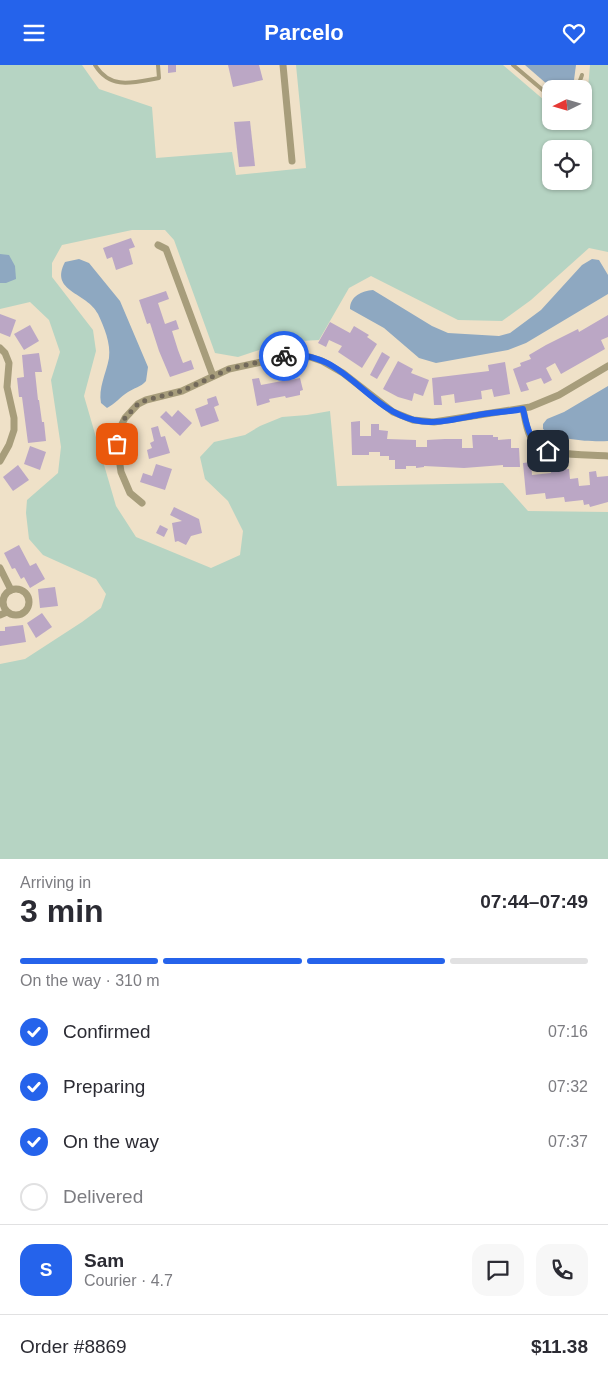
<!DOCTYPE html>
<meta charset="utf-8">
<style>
body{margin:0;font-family:Arial,sans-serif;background:#f7f7f7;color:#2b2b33;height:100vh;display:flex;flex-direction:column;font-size:19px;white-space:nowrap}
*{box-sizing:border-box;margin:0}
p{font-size:16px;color:#7c7c81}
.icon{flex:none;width:28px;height:28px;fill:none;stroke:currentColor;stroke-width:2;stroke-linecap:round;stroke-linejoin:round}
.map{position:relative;height:794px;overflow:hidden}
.side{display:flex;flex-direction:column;background:#fff;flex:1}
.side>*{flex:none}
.needle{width:32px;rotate:265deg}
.fabs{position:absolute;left:542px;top:15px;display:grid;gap:10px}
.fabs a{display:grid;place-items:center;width:50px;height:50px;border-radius:10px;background:#fff;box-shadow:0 1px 4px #0004;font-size:25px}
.pin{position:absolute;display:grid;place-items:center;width:42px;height:42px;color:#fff;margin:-21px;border-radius:10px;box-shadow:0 2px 8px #0006}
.courier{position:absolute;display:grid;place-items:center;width:50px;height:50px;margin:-25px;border:4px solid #2563eb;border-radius:50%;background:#fff;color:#222;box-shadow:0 1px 6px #0007}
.head em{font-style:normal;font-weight:700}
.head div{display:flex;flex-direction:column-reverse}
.head{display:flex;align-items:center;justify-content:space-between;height:85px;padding:0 20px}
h1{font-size:32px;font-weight:700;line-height:38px}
.bar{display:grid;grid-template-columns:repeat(4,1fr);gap:8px 5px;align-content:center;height:60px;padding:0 20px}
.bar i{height:6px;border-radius:4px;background:#e1e1e2}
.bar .on{background:#2563eb}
.bar p{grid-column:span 4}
.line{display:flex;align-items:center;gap:12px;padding:0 20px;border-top:1px solid #e1e1e2}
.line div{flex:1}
.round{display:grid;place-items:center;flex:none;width:52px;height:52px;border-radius:15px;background:#f7f7f7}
ol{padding:0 20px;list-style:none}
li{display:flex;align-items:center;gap:15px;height:55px}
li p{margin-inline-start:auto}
li .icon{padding:5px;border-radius:50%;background:#2563eb;color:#fff;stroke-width:4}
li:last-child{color:#7c7c81}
li i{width:28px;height:28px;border:2px solid #e1e1e2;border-radius:50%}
header{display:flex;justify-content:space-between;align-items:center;height:65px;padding:0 20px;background:#2563eb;color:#fff;font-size:22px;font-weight:700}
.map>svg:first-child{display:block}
.green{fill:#b6d4c3;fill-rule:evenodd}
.water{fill:#8ea8c1}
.building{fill:#bba7c5}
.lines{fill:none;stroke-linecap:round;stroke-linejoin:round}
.lane{stroke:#a79d7b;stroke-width:4}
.street{stroke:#a79d7b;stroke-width:7}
.done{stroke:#72695a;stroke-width:5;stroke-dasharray:0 9}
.route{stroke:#2563eb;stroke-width:6}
</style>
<header><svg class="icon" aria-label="menu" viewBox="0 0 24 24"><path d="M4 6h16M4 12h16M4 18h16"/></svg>Parcelo<svg class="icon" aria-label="heart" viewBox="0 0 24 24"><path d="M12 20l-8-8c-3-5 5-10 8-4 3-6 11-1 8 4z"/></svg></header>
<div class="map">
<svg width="608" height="794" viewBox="0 0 608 794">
<rect width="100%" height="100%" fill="#efe1c8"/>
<path class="green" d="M 0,0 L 82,0 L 99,24 L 152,42 L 156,93 L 232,87 L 236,110 L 306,103 L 296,0 L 503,0 L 551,41 L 551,56 L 584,56 L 584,28 L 588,23 L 590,0 L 608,0 L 608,187 L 589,183 L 531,235 L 502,256 L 458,255 L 371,211 L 349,223 L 319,275 L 283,277 L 238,292 L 215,288 L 174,175 L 165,165 L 132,165 L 62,180 L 52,198 L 52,212 L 93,265 L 96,286 L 84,331 L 116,441 L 136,472 L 211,503 L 240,490 L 243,466 L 228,436 L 205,414 L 200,392 L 214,377 L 245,370 L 260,361 L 282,352 L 307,350 L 330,346 L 337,421 L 503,418 L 528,446 L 608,447 L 608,794 L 0,794 L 0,599 L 25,594 L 82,557 L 101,543 L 106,529 L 96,514 L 43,490 L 29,474 L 26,448 L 27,435 L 58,408 L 61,382 L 51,315 L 60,287 L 49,255 L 30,237 L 0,244 ZM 551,84 L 584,84 L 584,116 L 551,116 Z"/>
<g class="water">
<polygon points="525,0 576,0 574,15 568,23 555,24 548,20"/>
<polygon points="0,189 9,190 15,201 16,214 6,218 0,218"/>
<path d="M 79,194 L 89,198 L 120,236 L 148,302 L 146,316 C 141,322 134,323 128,327 C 120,332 115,339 107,343 L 101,338 C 98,323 106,309 109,293 C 111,278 104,262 98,249 C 87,227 49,227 65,197 Z"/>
<path d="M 592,194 L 599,195 L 608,210 L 608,229 L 526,278 L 508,285 L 436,298 L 419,293 L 384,263 L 350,244 C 350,231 362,226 373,225 L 432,261 L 448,268 L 499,271 L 510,268 L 541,245 L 582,200 Z"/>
<path d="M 608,321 L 608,376 C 591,377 556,375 543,364 L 543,359 L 547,354 L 564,347 Z"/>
</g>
<g class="building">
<polygon points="168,0 176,0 176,7 168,8"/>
<polygon points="228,0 259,0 263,15 233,22"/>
<polygon points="250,56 255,101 239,102 234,57"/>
<polygon points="131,173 135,182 129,184 133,199 116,205 112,192 107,194 103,183"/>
<polygon points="166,226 169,234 158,238 165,259 176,255 179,264 172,266 178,285 183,298 191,295 194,304 170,312 159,286 150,258 147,259 139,235"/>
<polygon points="0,249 16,255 10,272 0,268"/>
<polygon points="608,250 608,272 601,275 605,284 561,309 555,298 546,303 552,315 544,319 541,313 526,318 529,325 521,327 513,304 521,301 520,298 531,294 529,290 546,280 578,264 579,267"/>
<polygon points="330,257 350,268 354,261 369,270 367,272 377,279 362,303 338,287 342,281 329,275 326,282 318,278"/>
<polygon points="30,260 39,276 24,285 14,269"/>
<polygon points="382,287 390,292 377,314 370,310"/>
<polygon points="39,288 42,307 35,307 38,335 39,335 42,357 44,357 46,376 28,378 22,332 19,332 17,313 24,312 22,290"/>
<polygon points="398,296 413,304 411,308 429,315 423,331 414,328 412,336 398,332 383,324"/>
<polygon points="505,297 510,329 494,332 492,324 481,326 482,334 455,338 454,329 441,331 442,340 434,340 432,313 489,306 488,300"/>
<polygon points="289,307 291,315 300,313 303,325 300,326 300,330 286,333 285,331 269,334 270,337 257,341 252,314 259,313 261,320 282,316 280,308"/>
<polygon points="216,331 219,340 214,342 219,356 201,362 195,344 208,339 207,334"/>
<polygon points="178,345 192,358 180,371 160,352 166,346 172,352"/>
<polygon points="360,356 360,371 371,371 371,359 379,359 379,365 388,366 387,374 416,375 416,382 427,382 427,375 445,374 462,374 462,383 473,383 472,370 493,370 493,372 498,372 498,375 511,374 511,383 519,383 520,402 503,402 503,400 464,403 424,401 424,402 416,403 416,401 406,401 406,404 395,404 395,395 389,395 389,391 380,391 380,387 369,387 369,390 352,390 351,357"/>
<polygon points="158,361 161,372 165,371 170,388 149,394 147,385 152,383 150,378 154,376 151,363"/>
<polygon points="30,381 46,387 40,405 24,399"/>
<polygon points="531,397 532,410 551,408 551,403 559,402 559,405 569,404 570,414 578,413 579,421 590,420 589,407 596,406 597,412 608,411 608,437 590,442 589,439 584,440 583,435 565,437 564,432 546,434 545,428 526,430 523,398"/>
<polygon points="156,399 172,404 165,425 140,417 143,408 152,411"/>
<polygon points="18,400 29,415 13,426 3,412"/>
<polygon points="174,442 199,454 202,468 191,471 186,480 178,476 175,477 172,458 182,456 170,450"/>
<polygon points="160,460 168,464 164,472 156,468"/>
<polygon points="19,480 30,501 36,498 45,514 30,523 24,512 21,514 15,503 12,504 4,488"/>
<polygon points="55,522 58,541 40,543 38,524"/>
<polygon points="42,548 52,562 36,573 27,558"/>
<polygon points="23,560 26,577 0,581 0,566 5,566 5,562"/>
</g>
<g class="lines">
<g class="lane">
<path d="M 95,0 C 111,26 135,17 159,13 L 158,0"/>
<polyline points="513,0 551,32"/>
<polyline points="577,24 582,10"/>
</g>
<g class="street">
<polyline points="283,0 292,96"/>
<polyline points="158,180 166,184 213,311"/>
<polyline points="0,283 5,288 9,298 7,322 14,353 14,365 9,380 0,396"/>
<path d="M 523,344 C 525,353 526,363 530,371 C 543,393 585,389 608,391"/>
<polyline points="142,438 130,428 121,407 117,379 121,361 125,353 138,339 146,335 182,326 229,304 289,291 310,292 322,296 343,308 393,347 413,355 434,357 530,342 559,330 608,301"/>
<polyline points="0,503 11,525"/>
<circle cx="16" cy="537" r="13"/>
<polyline points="0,550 7,547"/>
</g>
</g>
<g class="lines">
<polyline class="done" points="117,379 121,361 125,353 138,339 146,335 182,326 229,304 284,291"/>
<path class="route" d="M 284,291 C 342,282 364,343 414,355 C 435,360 456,354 478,350 C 493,347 508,347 523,344 C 527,362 529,377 548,386"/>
</g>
</svg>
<div class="fabs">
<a><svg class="needle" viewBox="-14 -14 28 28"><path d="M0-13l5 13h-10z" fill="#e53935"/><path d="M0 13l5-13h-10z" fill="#7c7c81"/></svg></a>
<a><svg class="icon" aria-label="locate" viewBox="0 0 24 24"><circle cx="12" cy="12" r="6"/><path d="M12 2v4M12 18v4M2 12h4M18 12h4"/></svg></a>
</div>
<div class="pin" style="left:117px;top:379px;background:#ea580c"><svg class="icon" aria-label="bag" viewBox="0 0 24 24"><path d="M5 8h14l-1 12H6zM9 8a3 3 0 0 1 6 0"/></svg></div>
<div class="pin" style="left:548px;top:386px;background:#1f2937"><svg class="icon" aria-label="home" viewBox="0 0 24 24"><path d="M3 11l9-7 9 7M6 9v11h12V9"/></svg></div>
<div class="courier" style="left:284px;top:291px"><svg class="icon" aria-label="bike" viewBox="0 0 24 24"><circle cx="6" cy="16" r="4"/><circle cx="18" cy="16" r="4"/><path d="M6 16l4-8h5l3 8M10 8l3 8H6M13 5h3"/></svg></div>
</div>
<section class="side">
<div class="head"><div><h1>3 min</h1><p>Arriving in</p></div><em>07:44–07:49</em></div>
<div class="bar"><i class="on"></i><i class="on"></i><i class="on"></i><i></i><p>On the way · 310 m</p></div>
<ol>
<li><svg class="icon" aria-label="check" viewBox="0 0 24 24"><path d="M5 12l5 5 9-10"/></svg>Confirmed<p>07:16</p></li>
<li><svg class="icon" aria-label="check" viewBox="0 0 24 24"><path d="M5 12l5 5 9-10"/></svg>Preparing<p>07:32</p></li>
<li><svg class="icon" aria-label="check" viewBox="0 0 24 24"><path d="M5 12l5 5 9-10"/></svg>On the way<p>07:37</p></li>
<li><i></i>Delivered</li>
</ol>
<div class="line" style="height:90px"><b class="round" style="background:#2563eb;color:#fff">S</b><div><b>Sam</b><p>Courier · 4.7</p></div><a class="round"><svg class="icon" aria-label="chat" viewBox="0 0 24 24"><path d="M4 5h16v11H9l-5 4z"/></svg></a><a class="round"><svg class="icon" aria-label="phone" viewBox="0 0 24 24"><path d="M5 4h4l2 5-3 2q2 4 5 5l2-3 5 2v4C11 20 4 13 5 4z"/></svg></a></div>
<div class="line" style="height:65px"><div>Order #8869</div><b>$11.38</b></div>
</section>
